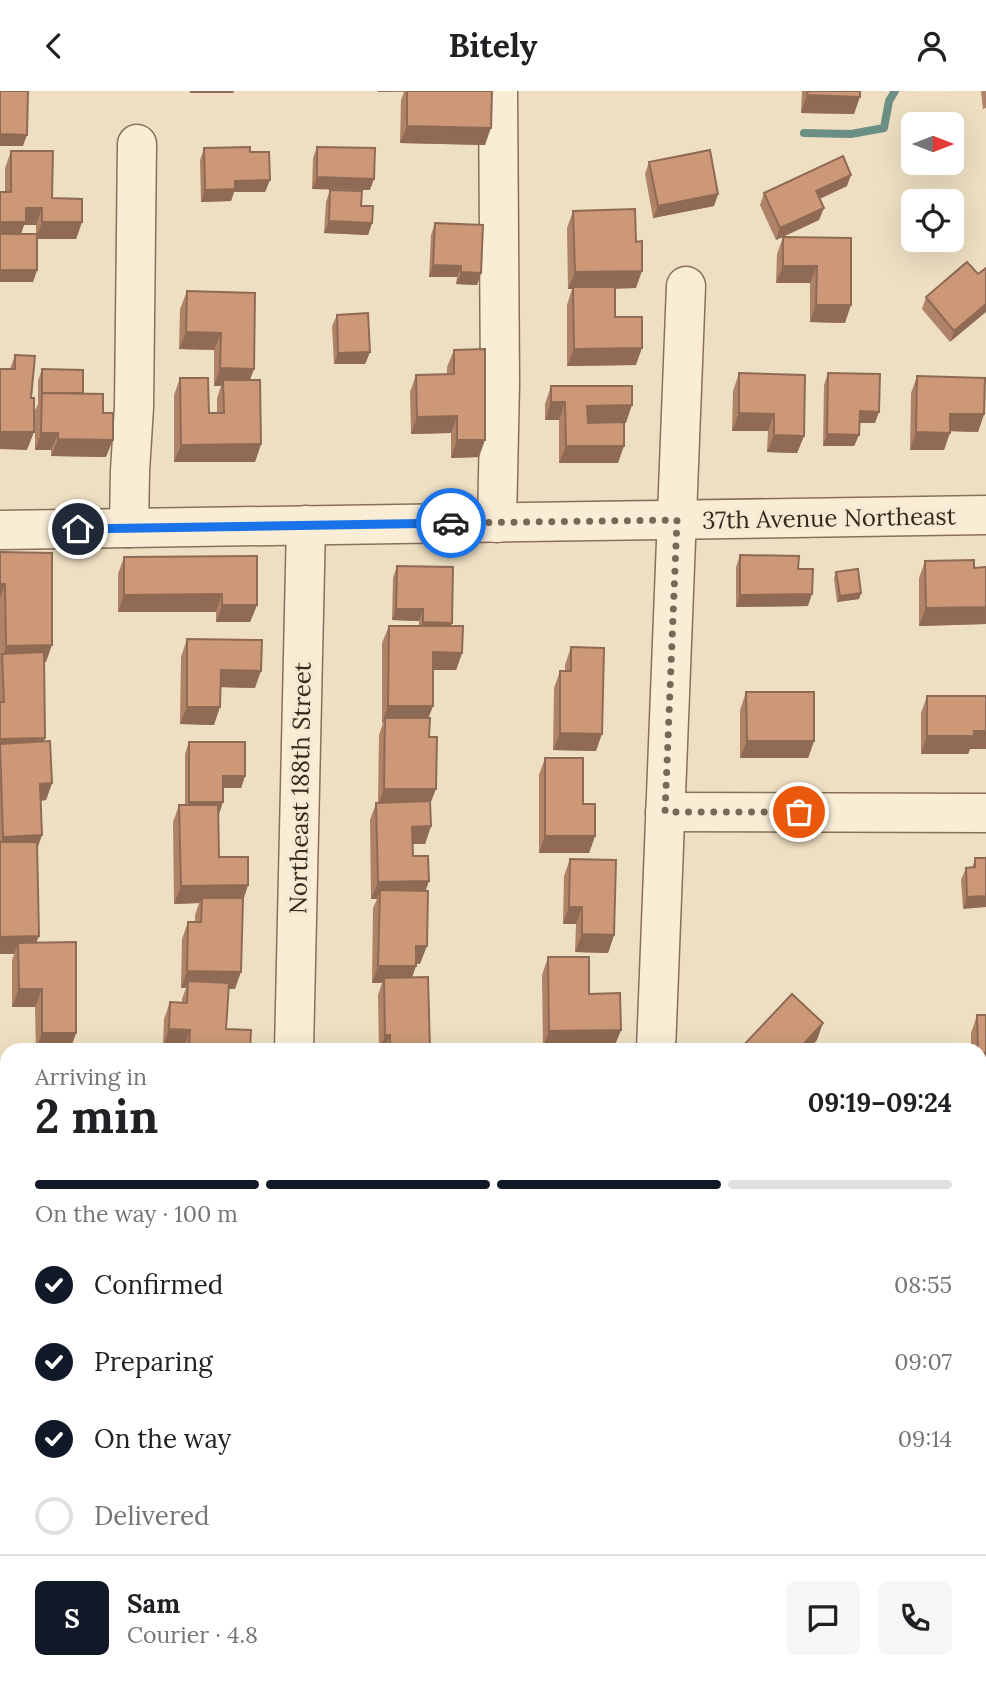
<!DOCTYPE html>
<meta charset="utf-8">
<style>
body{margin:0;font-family:Lora,serif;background:#f6f6f6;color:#202124;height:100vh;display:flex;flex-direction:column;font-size:26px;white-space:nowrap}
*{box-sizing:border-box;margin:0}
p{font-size:23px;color:#757577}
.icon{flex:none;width:38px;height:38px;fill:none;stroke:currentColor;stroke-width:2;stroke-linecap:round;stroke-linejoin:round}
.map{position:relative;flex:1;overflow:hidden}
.details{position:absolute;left:0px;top:952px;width:987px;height:653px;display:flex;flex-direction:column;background:#fff;border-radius:21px 21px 0 0;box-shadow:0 7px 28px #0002}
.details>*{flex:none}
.needle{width:46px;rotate:90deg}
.controls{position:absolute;left:901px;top:21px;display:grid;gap:14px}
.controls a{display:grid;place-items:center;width:63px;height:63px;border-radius:10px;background:#fff;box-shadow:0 7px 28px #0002;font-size:35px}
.pin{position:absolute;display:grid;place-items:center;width:60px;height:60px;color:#fff;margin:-30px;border:4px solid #fff;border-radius:50%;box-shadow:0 2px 7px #0007}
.courier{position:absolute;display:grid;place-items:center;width:70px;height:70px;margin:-35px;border:5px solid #1a73e8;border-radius:50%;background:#fff;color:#222;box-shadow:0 2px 9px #0007}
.overview em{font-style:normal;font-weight:700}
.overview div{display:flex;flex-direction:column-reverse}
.overview{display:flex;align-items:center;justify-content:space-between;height:119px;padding:0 35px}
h1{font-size:46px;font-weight:700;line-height:52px}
.bar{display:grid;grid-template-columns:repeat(4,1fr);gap:10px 7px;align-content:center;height:84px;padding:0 35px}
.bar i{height:9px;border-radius:5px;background:#e0e0e0}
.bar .active{background:#111827}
.bar p{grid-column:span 4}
.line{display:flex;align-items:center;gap:18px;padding:0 35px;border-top:2px solid #e0e0e0}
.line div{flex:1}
.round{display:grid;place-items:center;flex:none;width:74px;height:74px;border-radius:10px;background:#f6f6f6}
ol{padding:0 35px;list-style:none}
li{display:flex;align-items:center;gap:21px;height:77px}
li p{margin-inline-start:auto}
li .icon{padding:7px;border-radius:50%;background:#111827;color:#fff;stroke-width:4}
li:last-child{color:#757577}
li i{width:38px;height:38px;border:4px solid #e0e0e0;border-radius:50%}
header{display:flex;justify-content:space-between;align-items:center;height:91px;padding:0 35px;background:#fff;font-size:32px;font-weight:700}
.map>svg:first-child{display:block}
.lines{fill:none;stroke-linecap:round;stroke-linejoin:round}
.stream{stroke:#6c8f85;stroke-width:8}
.minor-casing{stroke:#88705a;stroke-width:41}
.minor{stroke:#f9edd6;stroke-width:38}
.wall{fill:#af8367;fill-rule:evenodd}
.shaded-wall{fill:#8f6a54}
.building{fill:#cc9878;stroke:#8f6a54;stroke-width:2}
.done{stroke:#786957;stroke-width:7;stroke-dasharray:0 12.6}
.route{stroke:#1a73e8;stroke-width:9}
.labels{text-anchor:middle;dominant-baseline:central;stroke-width:7;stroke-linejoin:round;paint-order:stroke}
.street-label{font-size:24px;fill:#38291e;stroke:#f5ead2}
</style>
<header><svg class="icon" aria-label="back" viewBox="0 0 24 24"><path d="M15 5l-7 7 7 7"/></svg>Bitely<svg class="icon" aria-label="person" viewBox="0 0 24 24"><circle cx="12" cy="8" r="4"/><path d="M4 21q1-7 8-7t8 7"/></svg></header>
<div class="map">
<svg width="986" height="1604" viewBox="0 0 986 1604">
<rect width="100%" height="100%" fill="#eedfc2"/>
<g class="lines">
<polyline class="stream" points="804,42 851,43 884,37 889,10 895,0"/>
<g class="minor-casing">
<g id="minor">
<polyline points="497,432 500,292 498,0"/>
<polyline points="129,437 130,380 134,316 137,53"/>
<polyline points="0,439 986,424"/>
<polyline points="665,721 986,722"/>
<polyline points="294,959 306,434"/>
<polyline points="656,959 686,195"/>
<polyline points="0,1516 7,1518"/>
<polyline points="342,1598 521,1604"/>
</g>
</g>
<use href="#minor" class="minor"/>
</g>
<g class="wall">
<polygon points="378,0 492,0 485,54 400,52 401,9 404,1 378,1"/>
<polygon points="802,0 860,0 854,23 801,22"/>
<polygon points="981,0 986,0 986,17 983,18"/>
<polygon points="317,56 370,99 312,98 313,67"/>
<polygon points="204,57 250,61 270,89 265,101 234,101 231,110 201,111 200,69"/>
<path d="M 11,60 L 52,107 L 82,131 L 76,148 L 37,148 L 37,179 L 33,191 L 0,191 L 0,101 L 5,101 L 5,77 ZM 24,134 L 36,134 L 36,143 L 21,143 Z"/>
<polygon points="649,71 718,103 714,115 653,127 645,83"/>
<polygon points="847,95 820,108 819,129 776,149 760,114 764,102"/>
<polygon points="330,99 361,115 372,132 368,144 324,142 326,111"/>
<polygon points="573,120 636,197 615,198 615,226 636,274 567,275 567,214 572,198 568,198 567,137"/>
<polygon points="435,132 481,182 477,194 456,193 457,186 429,186 431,144"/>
<polygon points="783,146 851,147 845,232 810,231 810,192 776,192 777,163"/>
<polygon points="978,183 950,251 922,218 926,206"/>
<polygon points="187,200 254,278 250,289 261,353 255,371 174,371 174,304 180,287 209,322 217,322 217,307 221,295 214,295 214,259 179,258 180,218"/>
<polygon points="337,224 370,261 365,273 334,273 332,235"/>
<polygon points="454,259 479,366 451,367 451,342 411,343 410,301 416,284 447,284 447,276"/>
<polygon points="15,264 27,359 10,278"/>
<polygon points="42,278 83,302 103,322 106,366 51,365 51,359 35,359 35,319 38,313 38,290"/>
<polygon points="739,282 804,345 797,362 767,361 768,340 732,340 733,300"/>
<polygon points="828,282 875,332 859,332 859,344 854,355 823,355 824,294"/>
<polygon points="917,285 984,323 978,341 950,340 944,359 910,359 911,302"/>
<polygon points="551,295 626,332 624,332 618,372 559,372 559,329 545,329 545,313"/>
<polygon points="0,461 46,571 44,571 44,651 52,692 46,709 40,710 42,744 38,756 37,852 76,942 70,959 36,959 35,916 12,916 12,869 14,863 0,863"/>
<polygon points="740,464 798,478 808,515 736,516 736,476"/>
<polygon points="124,466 257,514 250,531 216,531 216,521 118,521 118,483"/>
<polygon points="925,470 974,477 986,476 986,533 919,535 919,487"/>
<polygon points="397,475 451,535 462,562 456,579 433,579 433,615 428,627 431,735 425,753 413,753 413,765 429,790 425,800 420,873 416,872 412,887 430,959 379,959 378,904 382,892 372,892 373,817 377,808 371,808 370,729 376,712 378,712 379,644 383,632 382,632 382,552 389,535 419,535 419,530 392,529 393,487"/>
<polygon points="836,481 861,502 859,508 837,511 834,487"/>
<polygon points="187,548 255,597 221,596 214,634 180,633 181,566"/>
<polygon points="571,556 596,660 553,659 554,597 560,580 565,580 565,574"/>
<polygon points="746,601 814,650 808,667 740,667 740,619"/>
<polygon points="927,605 970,658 968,663 921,663 921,622"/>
<polygon points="189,651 245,685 241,697 223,697 219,723 218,723 219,766 248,794 243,810 235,898 229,898 226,938 250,959 184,959 184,956 163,955 164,928 170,911 182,912 182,908 186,897 181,897 182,848 188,831 195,831 195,824 199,812 174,813 173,731 179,714 185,714 185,663"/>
<polygon points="545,667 583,713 595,745 589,762 539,762 539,684"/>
<polygon points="975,767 986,767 963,818 961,789 966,777 972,777"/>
<polygon points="570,768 614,844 608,862 575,861 576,833 563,833 564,785"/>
<polygon points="548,866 589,903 621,939 614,956 543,957 542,884"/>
<polygon points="977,924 980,959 971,959 971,942"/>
<polygon points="7,1121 7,1190 6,1125"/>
<polygon points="981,1431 986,1478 980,1479 980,1435"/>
<polygon points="798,1598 885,1598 892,1604 796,1604"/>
</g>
<g class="shaded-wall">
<polygon points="190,0 234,0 233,2 190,2"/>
<polygon points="378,0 404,0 378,1"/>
<polygon points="807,4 860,6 854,23 801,22"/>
<polygon points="407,35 491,37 485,54 400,52"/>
<polygon points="0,43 27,44 23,55 0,55"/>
<polygon points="851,84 847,95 812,111 816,100"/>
<polygon points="317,86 374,88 370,99 312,98"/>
<polygon points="270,89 265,101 234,101 231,110 201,111 205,99 235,90"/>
<polygon points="718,103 714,115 653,127 658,115"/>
<polygon points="26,117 42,117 36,134 24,134 19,148 0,148 0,131"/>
<polygon points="824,117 819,129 776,149 780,137"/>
<polygon points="329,130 372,132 368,144 324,142"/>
<polygon points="42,131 82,131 76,148 36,148"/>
<polygon points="433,174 461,175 457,186 429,186"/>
<polygon points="783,175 817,175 810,192 776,192"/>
<polygon points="0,179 37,179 33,191 0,191"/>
<polygon points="642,180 636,197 568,198 575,181"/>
<polygon points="461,181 481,182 477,194 456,193"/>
<polygon points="986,213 986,221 950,251 954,240"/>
<polygon points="816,214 851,214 845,232 810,231"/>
<polygon points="186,241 221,242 214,259 179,258"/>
<polygon points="642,257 636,274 567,275 574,258"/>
<polygon points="370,261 365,273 334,273 338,262"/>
<polygon points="220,277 254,278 247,295 223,289 221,295 214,295"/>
<polygon points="551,311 565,311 559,329 545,329"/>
<polygon points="632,314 626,332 581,332 587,315"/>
<polygon points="860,320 879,321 875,332 855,332"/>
<polygon points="739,322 774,323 768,340 732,340"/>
<polygon points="950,323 984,323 978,341 944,340"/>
<polygon points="457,325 451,342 411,343 417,326"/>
<polygon points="0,341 34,341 27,359 0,358"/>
<polygon points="916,341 950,342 944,359 910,359"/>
<polygon points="41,342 58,342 51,359 35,359"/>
<polygon points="827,343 859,344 854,355 823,355"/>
<polygon points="774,344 804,345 797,362 767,361"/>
<polygon points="58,348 113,349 106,366 51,365"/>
<polygon points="457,349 485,349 479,366 451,367"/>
<polygon points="261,353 255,371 174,371 181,354"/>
<polygon points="566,355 624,355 618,372 559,372"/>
<polygon points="0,493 5,493 0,507"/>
<polygon points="861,502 859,508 837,511 840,505"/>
<polygon points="222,503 216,521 118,521 124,504"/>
<polygon points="812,503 808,515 736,516 740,504"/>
<polygon points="222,514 257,514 250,531 216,531"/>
<polygon points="986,516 986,533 919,535 926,517"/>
<polygon points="396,518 423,518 419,530 392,529"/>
<polygon points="423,531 452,532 448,544 419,543"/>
<polygon points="52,554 46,571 3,573 3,565 6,555"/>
<polygon points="433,561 462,562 456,579 427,579"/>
<polygon points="221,579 261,580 255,597 214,596"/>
<polygon points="388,615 433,615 426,633 385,627 382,632"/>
<polygon points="187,616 220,616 214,634 180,633"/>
<polygon points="974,640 986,640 986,658 970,658 968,663 921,663 927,645"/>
<polygon points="560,642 602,643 596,660 553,659"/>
<polygon points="45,647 39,664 0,666 0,648"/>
<polygon points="747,650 814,650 808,667 740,667"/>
<polygon points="223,685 245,685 241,697 219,697"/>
<polygon points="52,692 46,709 33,710 40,693"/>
<polygon points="384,698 436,698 429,716 378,715"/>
<polygon points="189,711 223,711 219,723 185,723"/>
<polygon points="431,735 425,753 406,753 412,736"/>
<polygon points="42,744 35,762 0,754 3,746"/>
<polygon points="545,745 595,745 589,762 539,762"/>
<polygon points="429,790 423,807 380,799 377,808 371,808 378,791"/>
<polygon points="248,794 242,812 202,807 199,812 174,813 181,795"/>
<polygon points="986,805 986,816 963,818 967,806"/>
<polygon points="569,816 582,816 576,833 563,833"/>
<polygon points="582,843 614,844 608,862 575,861"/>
<polygon points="39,845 32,863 18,852 14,863 0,863 0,846"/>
<polygon points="416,855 427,855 420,873 410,872"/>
<polygon points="378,875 416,875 410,892 384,887 382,892 372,892"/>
<polygon points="187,880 241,881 235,898 188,897 188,890 186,897 181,897"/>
<polygon points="19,898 42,898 35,916 12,916"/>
<polygon points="823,932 817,949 808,959 798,959"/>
<polygon points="169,938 190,939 184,956 163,955"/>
<polygon points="621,939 614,956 543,957 549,940"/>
<polygon points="42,942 76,942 70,959 36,959"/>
<polygon points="385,944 390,944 384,959 380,959"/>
<rect x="980" y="962" width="6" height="17"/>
<polygon points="0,1076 7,1076 7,1088 0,1087"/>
<rect x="0" y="1282" width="7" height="17"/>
<polygon points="7,1436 7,1454 0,1454 0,1437"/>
<polygon points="983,1467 986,1467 986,1478 980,1479"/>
</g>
<g class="building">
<polygon points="0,0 28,0 27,44 0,43"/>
<polygon points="407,0 492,0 491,37 407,35"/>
<polygon points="808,0 860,0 860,6 807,4"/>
<polygon points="250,56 250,61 269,61 270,89 235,90 235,98 205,99 204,57"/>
<polygon points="317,56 375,57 374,88 317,86"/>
<polygon points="710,59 718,103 658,115 649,71"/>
<polygon points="11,60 53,60 52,107 82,108 82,131 42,131 42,117 26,117 26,131 0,131 0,101 11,101"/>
<polygon points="843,65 851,84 816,100 824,117 780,137 764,102"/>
<polygon points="330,99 362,100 361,115 373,115 372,132 329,130"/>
<polygon points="635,118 636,151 642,150 642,180 575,181 573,120"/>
<polygon points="435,132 483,134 481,182 461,181 461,175 433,174"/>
<rect x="0" y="143" width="37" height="36"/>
<polygon points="783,146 851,147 851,214 816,214 817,175 783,175"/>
<polygon points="967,171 978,183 986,177 986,213 954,240 926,206"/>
<polygon points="573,196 615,196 615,226 642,226 642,257 574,258"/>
<polygon points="187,200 255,202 254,278 220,277 221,242 186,241"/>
<polygon points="368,222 370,261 338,262 337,224"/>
<polygon points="485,258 485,349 457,349 457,325 417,326 416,284 454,283 454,259"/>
<polygon points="15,264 35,265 31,307 34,307 34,341 0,341 0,278 15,278"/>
<polygon points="42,278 83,279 83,302 42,302"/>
<polygon points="739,282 805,284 804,345 774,344 774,323 739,322"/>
<polygon points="828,282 880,283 879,321 860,320 859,344 827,343"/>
<polygon points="917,285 985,287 984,323 950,323 950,342 916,341"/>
<polygon points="180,287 208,287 209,322 224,322 223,289 260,289 261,353 181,354"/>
<polygon points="551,295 632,295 632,314 587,315 588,332 624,331 624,355 566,355 565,311 551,311"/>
<polygon points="42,302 103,303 103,322 113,322 113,349 58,348 58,342 41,342"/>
<polygon points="0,461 52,462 52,554 6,555 5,493 0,493"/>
<polygon points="740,464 799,465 798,478 813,478 812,503 740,504"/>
<polygon points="257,465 257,514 222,514 222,503 124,504 124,466"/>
<polygon points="974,469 974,477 986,476 986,516 926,517 925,470"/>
<polygon points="397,475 453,476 452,532 423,531 423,518 396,518"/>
<polygon points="858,478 861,502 840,505 836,481"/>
<polygon points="389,535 463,535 462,562 433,561 433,615 388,615"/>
<polygon points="187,548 262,549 261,580 221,579 220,616 187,616"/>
<polygon points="571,556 604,557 602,643 560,642 560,580 571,580"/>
<polygon points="44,561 45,647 0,648 0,611 4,611 2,563"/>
<polygon points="746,601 814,601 814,650 747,650"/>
<polygon points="927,605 986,605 986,640 974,640 974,645 927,645"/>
<polygon points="385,627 430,627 429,646 437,646 436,698 384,698"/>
<polygon points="50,650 52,692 40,693 42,744 3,746 0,653"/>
<polygon points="189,651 245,651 245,685 223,685 223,711 189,711"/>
<polygon points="545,667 583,667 583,713 595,713 595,745 545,745"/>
<polygon points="430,710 431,735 412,736 413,765 428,765 429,790 378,791 376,712"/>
<polygon points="179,714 218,714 219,766 248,766 248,794 181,795"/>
<polygon points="0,751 37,751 39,845 0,846"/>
<polygon points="975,767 986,767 986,805 967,806 966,777 975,776"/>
<polygon points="570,768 616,769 614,844 582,843 582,816 569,816"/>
<polygon points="380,799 428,800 427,855 416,855 416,875 378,875"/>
<polygon points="202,807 243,807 241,881 187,880 188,831 201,831"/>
<polygon points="76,851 76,942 42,942 42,898 19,898 18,852"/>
<polygon points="548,866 589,866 589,903 620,902 621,939 549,940"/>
<polygon points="428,886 430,959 390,959 390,944 385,944 384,887"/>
<polygon points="188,890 229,892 226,938 251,939 250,959 189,959 190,939 169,938 170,911 187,912"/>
<polygon points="792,903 823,932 798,959 739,959"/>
<polygon points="977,924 986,924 986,962 980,962 980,959 978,959"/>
<rect x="0" y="1050" width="7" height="26"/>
<rect x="0" y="1232" width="7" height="50"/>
<polygon points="0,1361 7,1361 7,1436 0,1437"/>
<polygon points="981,1431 986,1431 986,1467 983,1467"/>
<polygon points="801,1598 885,1598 892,1602 891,1604 812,1604"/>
</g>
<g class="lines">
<polyline class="done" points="451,432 677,429 665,721 799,721"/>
<polyline class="route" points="78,438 451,432"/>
</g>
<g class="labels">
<g class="street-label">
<text transform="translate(829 427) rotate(-1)">37th Avenue Northeast</text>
<text transform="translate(300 697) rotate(-89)">Northeast 188th Street</text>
</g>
</g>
</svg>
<div class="controls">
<a><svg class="needle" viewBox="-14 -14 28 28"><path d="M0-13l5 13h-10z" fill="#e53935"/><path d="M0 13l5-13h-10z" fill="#757577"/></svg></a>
<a><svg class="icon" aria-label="locate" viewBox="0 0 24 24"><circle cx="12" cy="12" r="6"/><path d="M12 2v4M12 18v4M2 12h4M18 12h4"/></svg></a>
</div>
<div class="pin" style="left:799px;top:721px;background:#ea580c"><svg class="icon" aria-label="bag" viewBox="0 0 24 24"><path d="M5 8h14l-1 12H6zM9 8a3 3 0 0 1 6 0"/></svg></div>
<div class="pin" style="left:78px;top:438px;background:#1f2937"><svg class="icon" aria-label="home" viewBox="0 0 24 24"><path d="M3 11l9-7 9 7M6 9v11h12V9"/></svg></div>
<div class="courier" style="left:451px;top:432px"><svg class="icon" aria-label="car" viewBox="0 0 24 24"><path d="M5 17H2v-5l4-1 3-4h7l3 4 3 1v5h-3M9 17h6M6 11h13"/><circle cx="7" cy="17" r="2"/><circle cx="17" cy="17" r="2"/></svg></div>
<section class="details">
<div class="overview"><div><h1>2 min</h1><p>Arriving in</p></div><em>09:19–09:24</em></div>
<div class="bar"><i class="active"></i><i class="active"></i><i class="active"></i><i></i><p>On the way · 100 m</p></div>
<ol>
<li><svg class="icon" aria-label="check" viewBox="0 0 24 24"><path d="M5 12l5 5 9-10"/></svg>Confirmed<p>08:55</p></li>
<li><svg class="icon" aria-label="check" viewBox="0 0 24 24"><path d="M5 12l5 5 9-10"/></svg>Preparing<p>09:07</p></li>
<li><svg class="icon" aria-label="check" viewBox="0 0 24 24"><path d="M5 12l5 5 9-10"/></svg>On the way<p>09:14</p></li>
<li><i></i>Delivered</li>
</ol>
<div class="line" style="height:126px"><b class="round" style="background:#111827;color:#fff">S</b><div><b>Sam</b><p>Courier · 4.8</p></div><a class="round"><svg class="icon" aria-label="chat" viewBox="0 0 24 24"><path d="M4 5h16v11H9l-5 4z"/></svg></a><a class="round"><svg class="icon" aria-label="phone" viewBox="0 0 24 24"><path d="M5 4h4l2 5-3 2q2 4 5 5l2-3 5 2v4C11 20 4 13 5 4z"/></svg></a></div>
</section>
</div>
